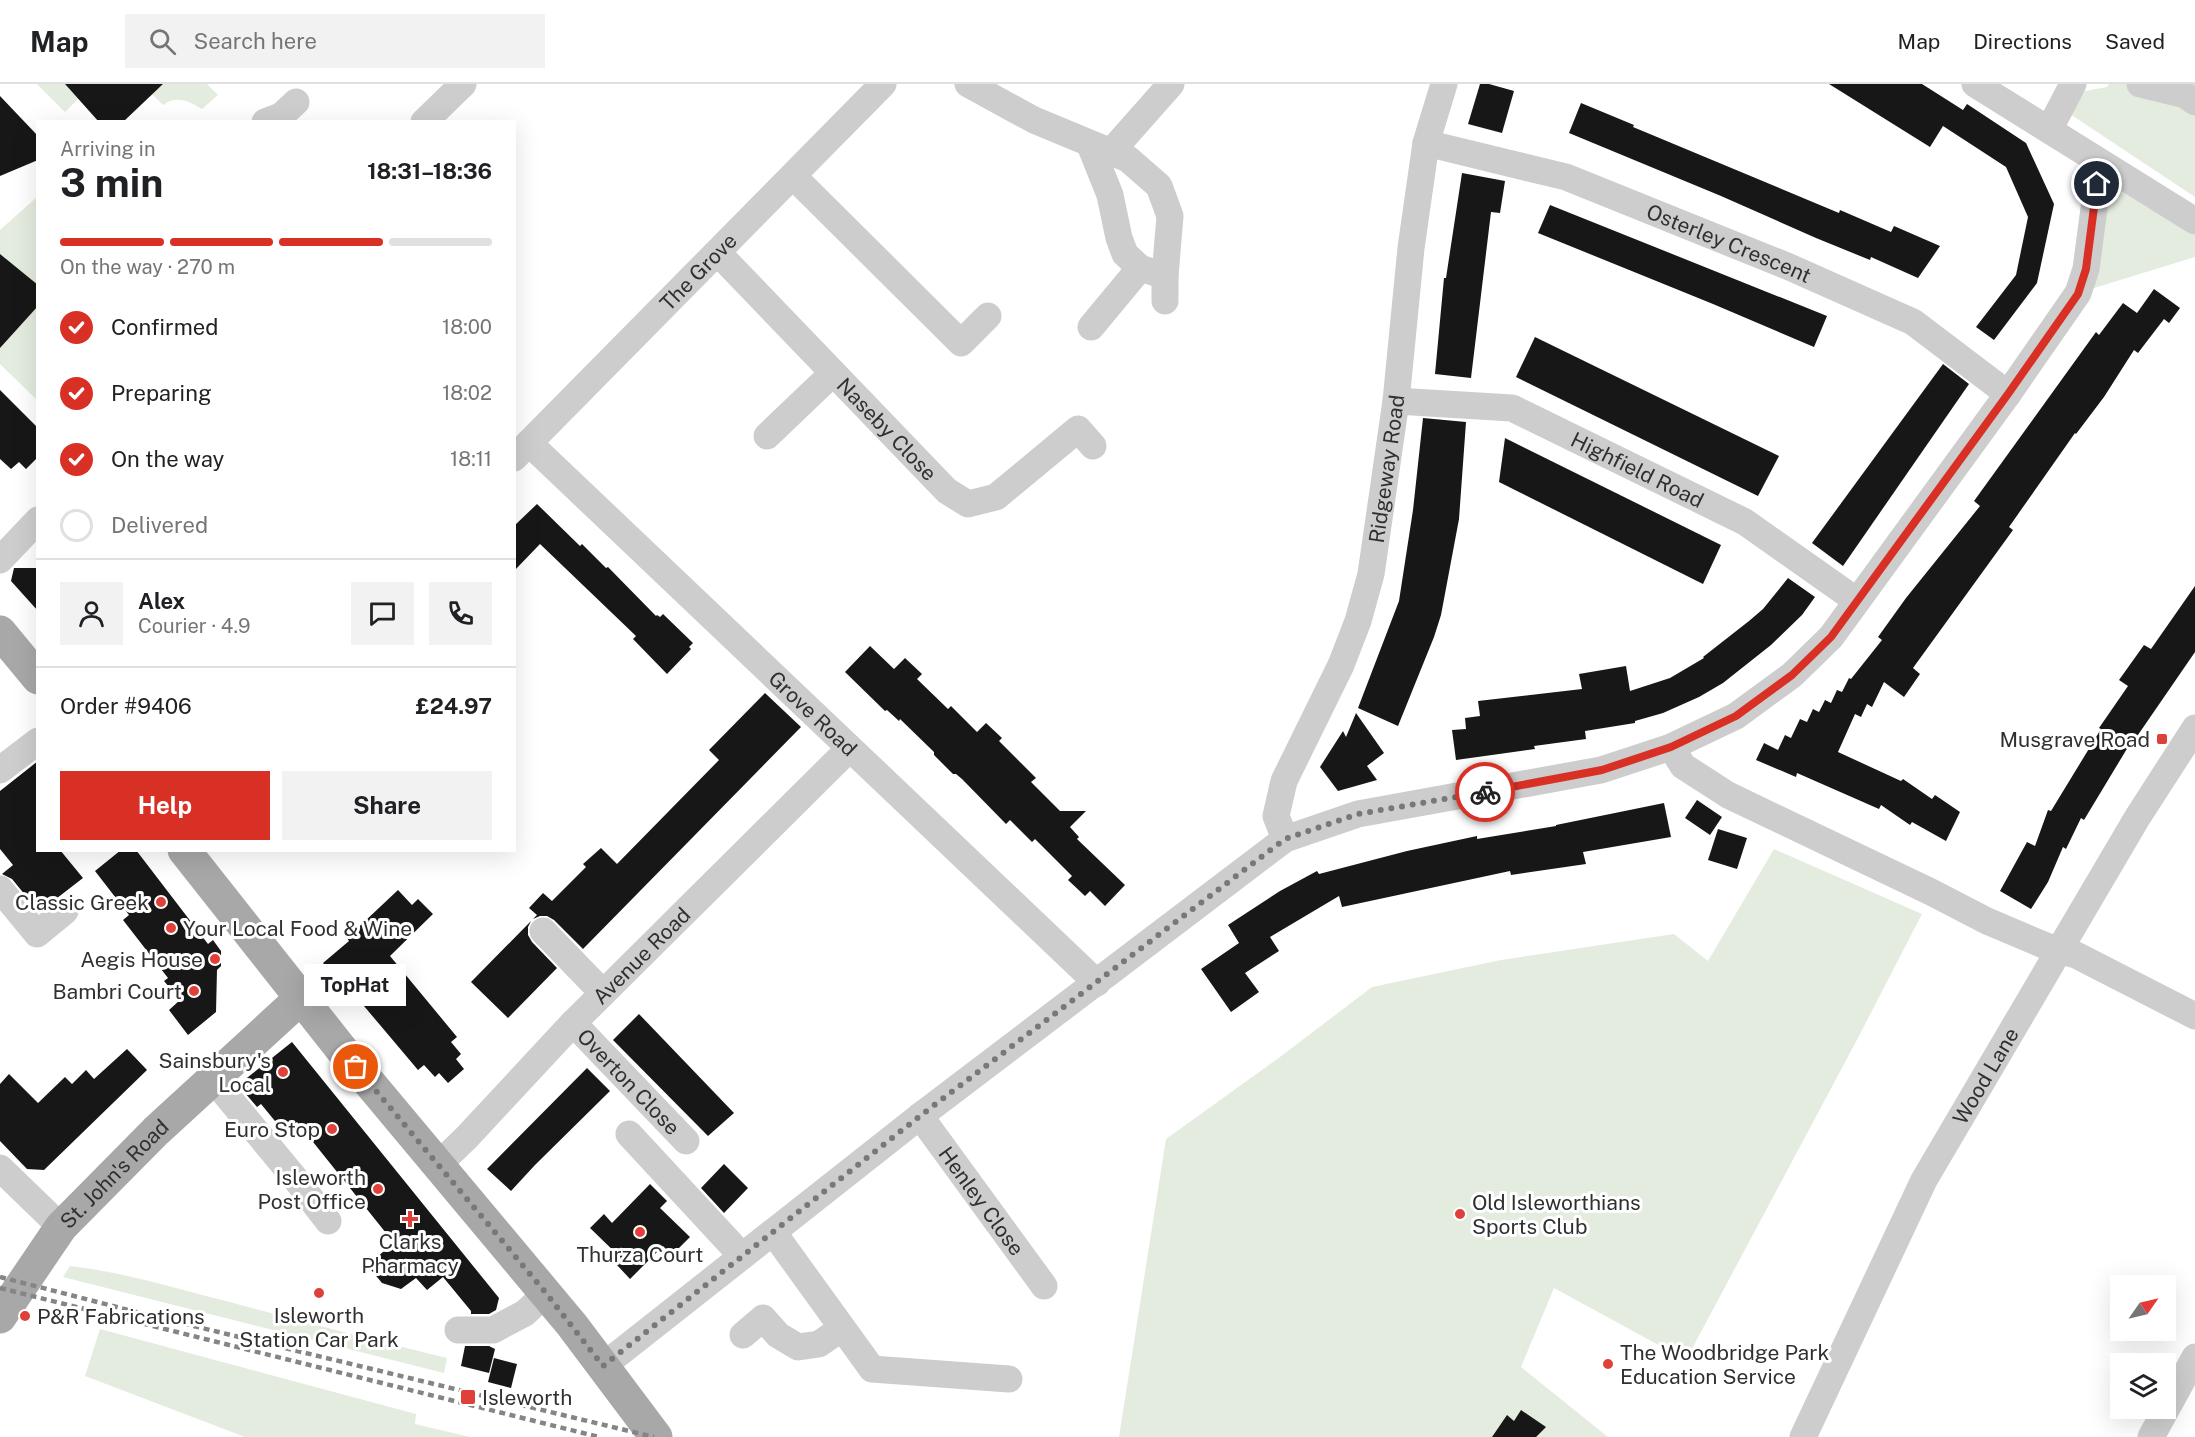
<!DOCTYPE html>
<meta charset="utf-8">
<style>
body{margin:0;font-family:"Public Sans",sans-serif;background:#f2f2f2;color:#202124;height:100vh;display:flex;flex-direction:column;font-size:22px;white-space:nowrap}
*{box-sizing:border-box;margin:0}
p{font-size:20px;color:#757577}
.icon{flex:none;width:33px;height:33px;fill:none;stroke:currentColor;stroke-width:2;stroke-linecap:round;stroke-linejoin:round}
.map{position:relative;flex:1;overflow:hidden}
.drawer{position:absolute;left:36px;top:36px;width:480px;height:732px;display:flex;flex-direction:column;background:#fff;border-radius:0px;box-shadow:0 6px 24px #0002}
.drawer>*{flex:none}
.needle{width:39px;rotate:56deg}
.tools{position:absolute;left:2110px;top:1191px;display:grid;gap:12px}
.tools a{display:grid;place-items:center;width:66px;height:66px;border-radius:0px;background:#fff;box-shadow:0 6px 24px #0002;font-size:30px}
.pin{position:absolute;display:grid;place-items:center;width:51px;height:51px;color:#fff;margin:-26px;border:3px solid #fff;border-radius:50%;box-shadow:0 2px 6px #0007}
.courier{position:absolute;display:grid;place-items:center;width:60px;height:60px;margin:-30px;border:4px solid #d93025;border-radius:50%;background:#fff;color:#222;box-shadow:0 2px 8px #0007}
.bubble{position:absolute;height:42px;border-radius:0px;background:#fff;box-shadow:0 6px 24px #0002;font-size:20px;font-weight:700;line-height:42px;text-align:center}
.summary em{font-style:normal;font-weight:700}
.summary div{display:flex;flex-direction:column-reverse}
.summary{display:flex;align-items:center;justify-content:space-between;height:102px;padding:0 24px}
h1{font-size:39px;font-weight:700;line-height:45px}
.bar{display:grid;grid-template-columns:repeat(4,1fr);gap:9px 6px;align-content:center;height:72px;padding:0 24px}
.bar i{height:8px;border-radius:4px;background:#e0e0e0}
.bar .selected{background:#d93025}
.bar p{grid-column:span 4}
.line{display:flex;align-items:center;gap:15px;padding:0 24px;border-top:2px solid #e0e0e0}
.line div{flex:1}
.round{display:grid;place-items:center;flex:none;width:63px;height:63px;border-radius:0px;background:#f2f2f2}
ol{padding:0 24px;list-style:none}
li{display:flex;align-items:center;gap:18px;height:66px}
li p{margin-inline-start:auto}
li .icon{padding:6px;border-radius:50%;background:#d93025;color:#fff;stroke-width:4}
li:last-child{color:#757577}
li i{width:33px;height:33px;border:3px solid #e0e0e0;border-radius:50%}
.action{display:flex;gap:12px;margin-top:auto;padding:12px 24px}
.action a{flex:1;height:69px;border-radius:0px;background:#d93025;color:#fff;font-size:24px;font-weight:700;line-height:69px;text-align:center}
.action a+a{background:#f2f2f2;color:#202124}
header{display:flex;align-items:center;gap:36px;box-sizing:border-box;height:84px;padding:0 30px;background:#fff;border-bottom:2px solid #e0e0e0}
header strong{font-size:28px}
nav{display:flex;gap:33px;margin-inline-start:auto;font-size:21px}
.search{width:420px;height:54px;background:#f2f2f2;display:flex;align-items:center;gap:15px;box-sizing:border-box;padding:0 21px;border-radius:0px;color:#757577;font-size:22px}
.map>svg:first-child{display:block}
.green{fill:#e4ecdf}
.building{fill:#171717}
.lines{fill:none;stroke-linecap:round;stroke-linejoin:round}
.minor{stroke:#cdcdcd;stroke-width:27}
.major{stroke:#a8a8a8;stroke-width:33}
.rail{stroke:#858585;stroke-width:4.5;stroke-dasharray:6 4.5;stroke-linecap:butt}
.done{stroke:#787878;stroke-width:6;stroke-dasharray:0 10.8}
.route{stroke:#d93025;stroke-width:8}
.poi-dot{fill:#df413a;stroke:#fff;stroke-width:2}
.labels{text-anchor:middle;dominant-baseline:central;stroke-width:6;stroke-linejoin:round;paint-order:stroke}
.street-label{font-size:21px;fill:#303030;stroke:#fff}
.poi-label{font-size:21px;fill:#303030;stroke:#fff;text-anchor:end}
</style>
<header>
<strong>Map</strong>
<div class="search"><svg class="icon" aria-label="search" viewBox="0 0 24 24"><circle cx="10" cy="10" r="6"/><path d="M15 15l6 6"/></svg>Search here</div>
<nav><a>Map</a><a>Directions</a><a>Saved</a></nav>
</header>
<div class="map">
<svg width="2195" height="1353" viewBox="0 0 2195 1353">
<rect width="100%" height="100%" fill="#fff"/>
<g class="green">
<polygon points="37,0 65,0 78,15 65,28"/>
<path d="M 163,0 L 207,0 L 218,11 L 202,25 C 189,17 176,11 163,21 L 152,10 Z"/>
<polygon points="2109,0 2195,0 2195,113 2070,30 2085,7 2107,3"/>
<polygon points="2100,79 2195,137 2195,173 2078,209"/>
<polygon points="37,113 37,201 0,170 0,146"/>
<polygon points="37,222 37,316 0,280 0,264"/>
<polygon points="1774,765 1922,830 1859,952 1686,1276 1554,1204 1521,1283 1608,1353 1119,1353 1166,1055 1280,973 1372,903 1501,876 1674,850 1708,877"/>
<path d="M 70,1182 C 123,1188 174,1204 226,1217 C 299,1237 373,1256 447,1274 L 444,1289 L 63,1193 Z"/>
<polygon points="100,1245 416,1330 415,1340 470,1353 245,1353 85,1292"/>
</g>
<g class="building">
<polygon points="65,0 163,0 123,38 99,38"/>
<polygon points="1480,0 1489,0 1514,7 1502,49 1468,40"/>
<polygon points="1829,0 1922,0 1963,26 1967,20 2026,59 2054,120 2037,199 1994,256 1976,243 2016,191 2028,133 2006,83 1943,42 1930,63"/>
<polygon points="0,12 38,52 38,76 0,92"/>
<polygon points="1581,19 1634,41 1633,43 1839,129 1840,126 1891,148 1894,142 1940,162 1918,194 1871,173 1870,176 1816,154 1721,112 1569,49"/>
<polygon points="1462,89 1505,97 1500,129 1491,128 1471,294 1435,290 1444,194 1446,194"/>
<polygon points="1550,121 1827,232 1814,263 1713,220 1538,149"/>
<polygon points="0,170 38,201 38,222 0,264"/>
<polygon points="2154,205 2180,224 2169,239 2164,235 2138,269 2134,266 2104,313 2076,350 2075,349 2009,443 2013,446 1913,584 1920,590 1904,613 1884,598 1872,623 1867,620 1861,633 1855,630 1838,668 1901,697 1903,695 1932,715 1935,711 1960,728 1946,757 1912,738 1910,741 1881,721 1879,725 1797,689 1796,693 1756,676 1764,659 1778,666 1785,651 1791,654 1800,635 1807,638 1813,625 1819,628 1825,616 1831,619 1837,606 1842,608 1849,594 1851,595 1882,556 1878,553 1906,514 1980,422 1974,417 2096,248 2099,251 2123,219 2137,229"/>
<polygon points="1535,253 1779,372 1758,412 1516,293"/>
<polygon points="1943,280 1969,300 1843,482 1812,459"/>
<polygon points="0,306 38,344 38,373 26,385 19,378 11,385 0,375"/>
<polygon points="1423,334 1466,338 1459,435 1441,531 1434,553 1398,642 1358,624 1399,517 1413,426"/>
<polygon points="1505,354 1721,461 1703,500 1499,398"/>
<polygon points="537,420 580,462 582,460 606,484 608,483 656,532 657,531 660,533 663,530 693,559 689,563 691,565 667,590 633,555 636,552 540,460 514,487 514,442"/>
<polygon points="14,484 38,484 38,527 11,497"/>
<polygon points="1788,494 1815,513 1802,531 1771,561 1723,599 1699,613 1663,629 1635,637 1635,639 1585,647 1586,655 1534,662 1535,665 1456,676 1452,646 1466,645 1465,634 1480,632 1478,617 1582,605 1579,590 1626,582 1630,607 1670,594 1704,574 1703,573 1749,537 1763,525"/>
<polygon points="2195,502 2195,568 2129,664 2128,663 2084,736 2081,734 2066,765 2063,763 2048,798 2031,825 2000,807 2027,758 2035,762 2048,726 2051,727 2101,645 2099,644 2128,602 2119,596 2144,561 2151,565"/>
<polygon points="870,562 894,585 905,574 922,590 917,595 948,625 951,622 977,648 986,639 1002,654 999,657 1036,694 1031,698 1060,727 1086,727 1070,743 1079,753 1077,755 1125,801 1105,822 1090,807 1085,812 1068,796 1072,792 1035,755 1032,758 1010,736 1006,740 962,695 956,690 953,690 934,671 934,668 900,635 899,637 887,626 885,627 845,588"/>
<polygon points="765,609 801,643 583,865 554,836 547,832 540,832 533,835 537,831 529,824 543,809 552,817 586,783 583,780 601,764 617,780 719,676 709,666"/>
<polygon points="1356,629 1384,669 1367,682 1377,696 1338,707 1320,683 1343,647 1346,653"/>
<polygon points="38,677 38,766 60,766 83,794 39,828 12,795 2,790 13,781 0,765 0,707"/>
<polygon points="1697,716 1722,733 1710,751 1685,734"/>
<polygon points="1664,719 1671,753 1583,768 1586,780 1511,791 1510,787 1342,823 1339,812 1270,853 1279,867 1245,889 1259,908 1231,928 1201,885 1239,859 1228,841 1280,807 1317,787 1319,790 1407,767 1477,752 1477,755 1556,742 1556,741"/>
<polygon points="1718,745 1747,754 1737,785 1708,776"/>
<polygon points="121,766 136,766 208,860 213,856 221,867 221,882 217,886 216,928 188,951 169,926 180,916 164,897 168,894 123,836 129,831 95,787"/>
<polygon points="398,806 412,821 418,815 433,830 390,872 457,953 451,958 461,970 456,975 464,985 448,999 439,989 435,993 424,981 418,986 353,909 350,911 323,879 349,857 347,854"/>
<polygon points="531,837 528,843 528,851 532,858 557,884 508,934 471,898"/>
<polygon points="639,930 734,1029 708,1052 613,956"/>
<polygon points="292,958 499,1214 496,1226 489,1230 471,1230 471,1227 443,1193 427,1206 416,1194 401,1205 382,1199 367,1181 394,1159 297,1038 284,1048 261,1020 257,1023 238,1001"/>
<polygon points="127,965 147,986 44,1086 27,1085 0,1057 0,1000 9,990 38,1019 65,993 72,1000 86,986 94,995"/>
<polygon points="587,984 610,1007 535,1081 511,1107 487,1085"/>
<polygon points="724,1080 748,1104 724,1129 701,1104"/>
<polygon points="650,1100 667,1117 660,1124 690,1153 672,1171 663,1162 630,1195 616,1180 621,1174 590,1144 604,1130 612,1139"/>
<polygon points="465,1262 489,1262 495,1265 489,1289 461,1282"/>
<polygon points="494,1274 517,1280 511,1304 488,1298"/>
<polygon points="1521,1326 1546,1343 1536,1353 1492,1353 1507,1331 1514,1337"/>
</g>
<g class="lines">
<g class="minor">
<polyline points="968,0 1034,36 1128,75 1159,102 1170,132 1165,192 1140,184 1125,170 1119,154 1110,111 1090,61"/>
<polyline points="1975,0 2195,137"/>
<polyline points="2140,0 2185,11 2195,18"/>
<polyline points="265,38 281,32 296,18"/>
<polyline points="424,38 463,0"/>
<polyline points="2049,46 2073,0"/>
<path id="s1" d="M 1426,59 L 1566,93 L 1787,182 L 1913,238 L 2008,310"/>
<polyline points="1110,69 1171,0"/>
<polyline points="793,92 961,259 988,232"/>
<path id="s2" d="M 718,169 L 947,407 L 968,420 L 996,413 L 1078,345 L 1093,362"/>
<polyline points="1165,192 1165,217"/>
<polyline points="1091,243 1140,184"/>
<path id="s3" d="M 1396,317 L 1512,324 L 1745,438 L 1857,517"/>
<polyline points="767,352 833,289"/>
<path id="s4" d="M 529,359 L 1097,899"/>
<path id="s5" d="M 514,374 L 883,0"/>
<polyline points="0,476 38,436"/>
<polyline points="1671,663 1683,682 1728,711 1931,808 1987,837 2046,862 2076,871 2195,932"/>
<polyline points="0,686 38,657"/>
<path id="s6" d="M 1285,755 L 1276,732 L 1284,697 L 1341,581 L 1358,537 L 1371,490 L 1396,317 L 1411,164 L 1426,59 L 1444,0"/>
<polyline points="0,805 37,850 65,827"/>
<polyline points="543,847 603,909"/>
<path id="s7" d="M 573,939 L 686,1057"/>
<polyline points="213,995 298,1098 328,1137"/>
<path id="s8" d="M 920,1032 L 1044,1202"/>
<polyline points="629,1050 742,1172"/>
<path id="s9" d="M 438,1081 L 467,1053 L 573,939 L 849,665"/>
<polyline points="0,1084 61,1143"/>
<polyline points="773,1148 872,1285 1009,1295"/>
<polyline points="458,1246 493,1246 525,1229 546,1209"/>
<polyline points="743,1251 763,1234 778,1251 798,1263 819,1260 842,1244"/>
<polyline points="603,1282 920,1032 1285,755 1358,730 1601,686 1671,663 1736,632 1792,591 1831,553 2008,310 2078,209 2086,185 2100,79"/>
<path id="s10" d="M 1803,1353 L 1924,1096 L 2137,734 L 2195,644"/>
<polyline points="2151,1353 2195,1273"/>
</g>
<g class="major">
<polyline points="0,548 38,594"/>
<polyline points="184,766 342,966 572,1241 656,1353"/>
<path id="s11" d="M 0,1233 L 61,1143 L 156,1047 L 301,914"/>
</g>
<g class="rail">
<polyline points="0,1193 148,1231 654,1353"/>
<polyline points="0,1204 599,1353"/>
</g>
</g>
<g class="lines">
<polyline class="done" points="356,983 546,1209 603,1282 920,1032 1285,755 1358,730 1485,708"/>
<polyline class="route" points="1485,708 1602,686 1671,663 1736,632 1792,591 1831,553 2008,310 2078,210 2086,185 2097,100"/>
</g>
<g class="poi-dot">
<rect x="2156" y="649" width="12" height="12" rx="3"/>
<circle cx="161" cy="818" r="6"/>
<circle cx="171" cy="844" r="6"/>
<circle cx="215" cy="875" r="6"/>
<circle cx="194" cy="907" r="6"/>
<circle cx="283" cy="988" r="6"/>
<circle cx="332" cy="1045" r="6"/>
<circle cx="378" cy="1105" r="6"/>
<circle cx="1460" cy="1130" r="6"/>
<path d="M407 1126h6v6h6v6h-6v6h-6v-6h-6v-6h6z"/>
<circle cx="640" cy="1148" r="6"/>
<circle cx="319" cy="1209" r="6"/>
<circle cx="25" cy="1232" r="6"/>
<circle cx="1608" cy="1280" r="6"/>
<rect x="460" y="1305" width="16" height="16" rx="3"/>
</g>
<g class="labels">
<g class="street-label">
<text stroke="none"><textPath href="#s1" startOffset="320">Osterley Crescent</textPath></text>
<text stroke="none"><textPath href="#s5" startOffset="262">The Grove</textPath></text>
<text stroke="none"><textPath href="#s2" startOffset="244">Naseby Close</textPath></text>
<text stroke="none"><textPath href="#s3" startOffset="256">Highfield Road</textPath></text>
<text stroke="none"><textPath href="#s6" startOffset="392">Ridgeway Road</textPath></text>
<text stroke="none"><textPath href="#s4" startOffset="392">Grove Road</textPath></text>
<text stroke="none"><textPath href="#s9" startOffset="292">Avenue Road</textPath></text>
<text stroke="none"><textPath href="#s10" startOffset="405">Wood Lane</textPath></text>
<text stroke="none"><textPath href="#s7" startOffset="81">Overton Close</textPath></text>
<text stroke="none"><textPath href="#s11" startOffset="184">St. John's Road</textPath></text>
<text stroke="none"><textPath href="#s8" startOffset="105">Henley Close</textPath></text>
</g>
<g class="poi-label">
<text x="2150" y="655">Musgrave Road</text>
<text x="149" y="818">Classic Greek</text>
<text x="183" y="844" text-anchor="start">Your Local Food &amp; Wine</text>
<text x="203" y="875">Aegis House</text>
<text x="182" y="907">Bambri Court</text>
<text x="271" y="976">Sainsbury's<tspan x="271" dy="24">Local</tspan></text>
<text x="320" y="1045">Euro Stop</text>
<text x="366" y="1093">Isleworth<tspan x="366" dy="24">Post Office</tspan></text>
<text x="1472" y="1118" text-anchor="start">Old Isleworthians<tspan x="1472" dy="24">Sports Club</tspan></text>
<text x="410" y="1157" text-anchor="middle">Clarks<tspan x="410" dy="24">Pharmacy</tspan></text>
<text x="640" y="1170" text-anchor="middle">Thurza Court</text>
<text x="319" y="1231" text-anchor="middle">Isleworth<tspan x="319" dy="24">Station Car Park</tspan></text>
<text x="37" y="1232" text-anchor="start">P&amp;R Fabrications</text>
<text x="1620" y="1268" text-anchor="start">The Woodbridge Park<tspan x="1620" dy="24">Education Service</tspan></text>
<text x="482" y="1313" text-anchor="start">Isleworth</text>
</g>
</g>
</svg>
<div class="tools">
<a><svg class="needle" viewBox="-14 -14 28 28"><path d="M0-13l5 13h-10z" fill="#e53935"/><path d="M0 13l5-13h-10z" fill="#757577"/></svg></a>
<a><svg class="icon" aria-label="layers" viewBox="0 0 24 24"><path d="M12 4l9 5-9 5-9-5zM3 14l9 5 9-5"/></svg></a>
</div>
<div class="pin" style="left:356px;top:983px;background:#ea580c"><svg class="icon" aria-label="bag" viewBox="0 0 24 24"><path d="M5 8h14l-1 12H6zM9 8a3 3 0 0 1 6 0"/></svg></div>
<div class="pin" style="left:2097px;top:100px;background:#1f2937"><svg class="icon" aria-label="home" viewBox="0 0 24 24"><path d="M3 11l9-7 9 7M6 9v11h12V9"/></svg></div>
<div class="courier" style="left:1485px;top:708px"><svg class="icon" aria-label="bike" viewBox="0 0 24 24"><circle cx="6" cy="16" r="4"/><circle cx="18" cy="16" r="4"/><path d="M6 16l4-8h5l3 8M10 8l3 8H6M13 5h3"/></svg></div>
<div class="bubble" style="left:304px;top:880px;width:102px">TopHat</div>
<section class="drawer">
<div class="summary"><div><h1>3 min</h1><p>Arriving in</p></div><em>18:31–18:36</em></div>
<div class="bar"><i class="selected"></i><i class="selected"></i><i class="selected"></i><i></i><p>On the way · 270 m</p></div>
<ol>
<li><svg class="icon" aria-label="check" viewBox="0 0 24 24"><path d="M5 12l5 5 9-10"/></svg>Confirmed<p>18:00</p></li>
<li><svg class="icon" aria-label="check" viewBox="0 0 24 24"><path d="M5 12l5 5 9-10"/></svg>Preparing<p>18:02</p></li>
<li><svg class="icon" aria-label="check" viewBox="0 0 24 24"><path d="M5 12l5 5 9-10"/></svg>On the way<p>18:11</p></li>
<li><i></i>Delivered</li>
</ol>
<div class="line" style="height:108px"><a class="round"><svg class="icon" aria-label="person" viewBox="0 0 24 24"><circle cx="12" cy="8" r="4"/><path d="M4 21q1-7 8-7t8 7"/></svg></a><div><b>Alex</b><p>Courier · 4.9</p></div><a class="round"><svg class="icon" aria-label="chat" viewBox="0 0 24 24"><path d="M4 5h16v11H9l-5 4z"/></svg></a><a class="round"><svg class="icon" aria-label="phone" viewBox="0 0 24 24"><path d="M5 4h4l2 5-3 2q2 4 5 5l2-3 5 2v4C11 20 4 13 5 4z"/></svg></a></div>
<div class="line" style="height:78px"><div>Order #9406</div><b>£24.97</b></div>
<div class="action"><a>Help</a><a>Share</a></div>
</section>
</div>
